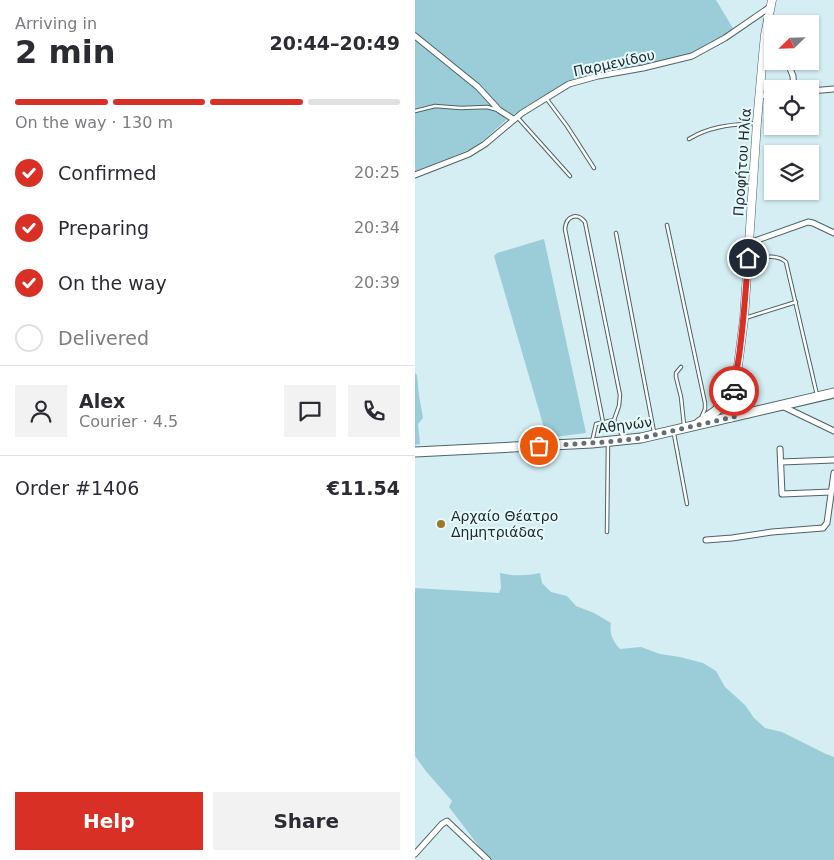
<!DOCTYPE html>
<meta charset="utf-8">
<style>
body{margin:0;font-family:"DejaVu Sans",sans-serif;background:#f2f2f3;color:#2b2b33;height:100vh;display:flex;flex-direction:column;font-size:19px;white-space:nowrap}
*{box-sizing:border-box;margin:0}
p{font-size:16px;color:#7c7c81}
.icon{flex:none;width:28px;height:28px;fill:none;stroke:currentColor;stroke-width:2;stroke-linecap:round;stroke-linejoin:round}
.map{position:relative;flex:1;overflow:hidden}
.side{display:flex;flex-direction:column;background:#fff;width:415px}
.side>*{flex:none}
.needle{width:32px;rotate:247deg}
.buttons{position:absolute;left:349px;top:15px;display:grid;gap:10px}
.buttons a{display:grid;place-items:center;width:55px;height:55px;border-radius:0px;background:#fff;box-shadow:0 1px 4px #0004;font-size:25px}
.pin{position:absolute;display:grid;place-items:center;width:42px;height:42px;color:#fff;margin:-21px;border:2px solid #fff;border-radius:50%;box-shadow:0 1px 5px #0007}
.courier{position:absolute;display:grid;place-items:center;width:50px;height:50px;margin:-25px;border:4px solid #d93025;border-radius:50%;background:#fff;color:#222;box-shadow:0 1px 6px #0007}
.headline em{font-style:normal;font-weight:700}
.headline div{display:flex;flex-direction:column-reverse}
.headline{display:flex;align-items:center;justify-content:space-between;height:85px;padding:0 15px}
h1{font-size:32px;font-weight:700;line-height:38px}
.bar{display:grid;grid-template-columns:repeat(4,1fr);gap:8px 5px;align-content:center;height:60px;padding:0 15px}
.bar i{height:6px;border-radius:4px;background:#e1e1e2}
.bar .on{background:#d93025}
.bar p{grid-column:span 4}
.line{display:flex;align-items:center;gap:12px;padding:0 15px;border-top:1px solid #e1e1e2}
.line div{flex:1}
.round{display:grid;place-items:center;flex:none;width:52px;height:52px;border-radius:0px;background:#f2f2f3}
ol{padding:0 15px;list-style:none}
li{display:flex;align-items:center;gap:15px;height:55px}
li p{margin-inline-start:auto}
li .icon{padding:5px;border-radius:50%;background:#d93025;color:#fff;stroke-width:4}
li:last-child{color:#7c7c81}
li i{width:28px;height:28px;border:2px solid #e1e1e2;border-radius:50%}
.action{display:flex;gap:10px;margin-top:auto;padding:10px 15px}
.action a{flex:1;height:58px;border-radius:0px;background:#d93025;color:#fff;font-size:20px;font-weight:700;line-height:58px;text-align:center}
.action a+a{background:#f2f2f3;color:#2b2b33}
main{display:flex;flex:1;min-height:0}
.map>svg:first-child{display:block}
.green{fill:#9acdd7}
.lines{fill:none;stroke-linecap:round;stroke-linejoin:round}
.lane-casing{stroke:#4d6367;stroke-width:4.5}
.street-casing{stroke:#4d6367;stroke-width:7}
.secondary-casing{stroke:#4d6367;stroke-width:9}
.primary-casing{stroke:#4d6367;stroke-width:11}
.lane{stroke:#fff;stroke-width:2.5}
.street{stroke:#fff;stroke-width:5}
.secondary{stroke:#fff;stroke-width:8}
.primary{stroke:#fff;stroke-width:9}
.done{stroke:#606f72;stroke-width:5;stroke-dasharray:0 9}
.route{stroke:#d93025;stroke-width:6}
.poi-dot{fill:#9e7825;stroke:#e6fafe;stroke-width:2}
.labels{text-anchor:middle;dominant-baseline:central;stroke-width:4;stroke-linejoin:round;paint-order:stroke}
.street-label{font-size:14px;fill:#212a2c;stroke:#e6fafe}
.poi-label{font-size:14px;fill:#212a2c;stroke:#e6fafe;text-anchor:start}
</style>
<main>
<section class="side">
<div class="headline"><div><h1>2 min</h1><p>Arriving in</p></div><em>20:44–20:49</em></div>
<div class="bar"><i class="on"></i><i class="on"></i><i class="on"></i><i></i><p>On the way · 130 m</p></div>
<ol>
<li><svg class="icon" aria-label="check" viewBox="0 0 24 24"><path d="M5 12l5 5 9-10"/></svg>Confirmed<p>20:25</p></li>
<li><svg class="icon" aria-label="check" viewBox="0 0 24 24"><path d="M5 12l5 5 9-10"/></svg>Preparing<p>20:34</p></li>
<li><svg class="icon" aria-label="check" viewBox="0 0 24 24"><path d="M5 12l5 5 9-10"/></svg>On the way<p>20:39</p></li>
<li><i></i>Delivered</li>
</ol>
<div class="line" style="height:90px"><a class="round"><svg class="icon" aria-label="person" viewBox="0 0 24 24"><circle cx="12" cy="8" r="4"/><path d="M4 21q1-7 8-7t8 7"/></svg></a><div><b>Alex</b><p>Courier · 4.5</p></div><a class="round"><svg class="icon" aria-label="chat" viewBox="0 0 24 24"><path d="M4 5h16v11H9l-5 4z"/></svg></a><a class="round"><svg class="icon" aria-label="phone" viewBox="0 0 24 24"><path d="M5 4h4l2 5-3 2q2 4 5 5l2-3 5 2v4C11 20 4 13 5 4z"/></svg></a></div>
<div class="line" style="height:65px"><div>Order #1406</div><b>€11.54</b></div>
<div class="action"><a>Help</a><a>Share</a></div>
</section>
<div class="map">
<svg width="419" height="860" viewBox="0 0 419 860">
<rect width="100%" height="100%" fill="#d4eef3"/>
<g class="green">
<polygon points="0,0 301,0 319,30 285,49 263,58 164,77 156,80 111,106 91,120 70,139 56,149 0,172"/>
<polygon points="129,239 171,433 132,438 79,256 82,253"/>
<polygon points="0,373 2,375 4,396 8,418 3,424 5,444 0,445"/>
<path d="M 85,573 C 99,576 111,576 125,573 L 127,583 L 136,592 L 152,596 L 161,606 L 179,613 L 196,623 C 194,634 198,641 205,649 L 226,647 L 245,654 L 265,657 L 288,663 L 301,671 L 310,687 L 330,705 L 339,718 L 350,728 L 367,732 L 411,754 L 419,757 L 419,860 L 78,860 L 66,849 L 34,807 L 37,801 L 10,770 L 0,756 L 0,588 L 84,593 L 86,588 Z"/>
</g>
<g class="lines">
<g class="lane-casing">
<g id="lane">
<polyline points="131,98 152,126 179,168"/>
<polyline points="0,111 20,106 46,108 72,107 83,110"/>
<polyline points="103,118 155,176"/>
<path d="M 274,139 C 295,126 316,125 340,123"/>
<polyline points="252,225 290,403 290,409 287,416"/>
<polyline points="201,233 239,432"/>
<path d="M 335,258 C 346,257 363,254 371,262 L 402,395"/>
<polyline points="330,318 381,302"/>
<polyline points="266,367 261,373 261,377 266,397 269,425"/>
<path d="M 188,422 L 150,229 C 151,216 162,212 170,222 L 205,395 L 204,406 L 199,420"/>
<polyline points="259,434 272,504"/>
<polyline points="177,442 181,424 199,420 208,437"/>
<polyline points="192,532 193,443"/>
</g>
</g>
<g class="street-casing">
<g id="street">
<polyline points="0,36 63,87 84,110 98,119"/>
<polyline points="348,55 358,54"/>
<polyline points="372,61 378,76 379,89"/>
<polyline points="395,91 419,89"/>
<polyline points="344,96 358,95"/>
<polyline points="0,175 54,154 70,144 107,113 154,84 183,76 228,68 277,56 310,38 355,7"/>
<polyline points="334,243 393,222 398,223 419,233"/>
<polyline points="367,406 419,431"/>
<polyline points="365,449 367,494 416,492"/>
<polyline points="366,462 419,460"/>
<polyline points="291,540 317,538 357,532 408,528 412,523 419,473"/>
<polyline points="0,854 27,824 32,821 73,860"/>
</g>
</g>
<g class="secondary-casing">
<polyline id="secondary" points="315,418 313,399 319,385 323,366 329,319 342,122 348,55 350,35 357,0"/>
</g>
<g class="primary-casing">
<g id="primary">
<polyline points="320,401 333,413"/>
<polyline points="284,423 301,411 313,399"/>
<polyline points="0,452 177,443 226,438 419,393"/>
</g>
</g>
<use href="#lane" class="lane"/>
<use href="#street" class="street"/>
<use href="#secondary" class="secondary"/>
<use href="#primary" class="primary"/>
</g>
<g class="lines">
<polyline class="done" points="124,446 192,442 226,438 322,416 319,391"/>
<path class="route" d="M 319,391 C 319,379 324,361 325,348 C 329,318 331,288 333,258"/>
</g>
<circle class="poi-dot" cx="26" cy="524" r="5"/>
<g class="labels">
<g class="street-label">
<text transform="translate(199 63) rotate(-12)">Παρμενίδου</text>
<text transform="translate(327 162) rotate(-86)">Προφήτου Ηλία</text>
<text transform="translate(210 425) rotate(-7)">Αθηνών</text>
</g>
<g class="poi-label">
<text x="36" y="516">Αρχαίο Θέατρο<tspan x="36" dy="16">Δημητριάδας</tspan></text>
</g>
</g>
</svg>
<div class="buttons">
<a><svg class="needle" viewBox="-14 -14 28 28"><path d="M0-13l5 13h-10z" fill="#e53935"/><path d="M0 13l5-13h-10z" fill="#7c7c81"/></svg></a>
<a><svg class="icon" aria-label="locate" viewBox="0 0 24 24"><circle cx="12" cy="12" r="6"/><path d="M12 2v4M12 18v4M2 12h4M18 12h4"/></svg></a>
<a><svg class="icon" aria-label="layers" viewBox="0 0 24 24"><path d="M12 4l9 5-9 5-9-5zM3 14l9 5 9-5"/></svg></a>
</div>
<div class="pin" style="left:124px;top:446px;background:#ea580c"><svg class="icon" aria-label="bag" viewBox="0 0 24 24"><path d="M5 8h14l-1 12H6zM9 8a3 3 0 0 1 6 0"/></svg></div>
<div class="pin" style="left:333px;top:258px;background:#1f2937"><svg class="icon" aria-label="home" viewBox="0 0 24 24"><path d="M3 11l9-7 9 7M6 9v11h12V9"/></svg></div>
<div class="courier" style="left:319px;top:391px"><svg class="icon" aria-label="car" viewBox="0 0 24 24"><path d="M5 17H2v-5l4-1 3-4h7l3 4 3 1v5h-3M9 17h6M6 11h13"/><circle cx="7" cy="17" r="2"/><circle cx="17" cy="17" r="2"/></svg></div>
</div>
</main>
